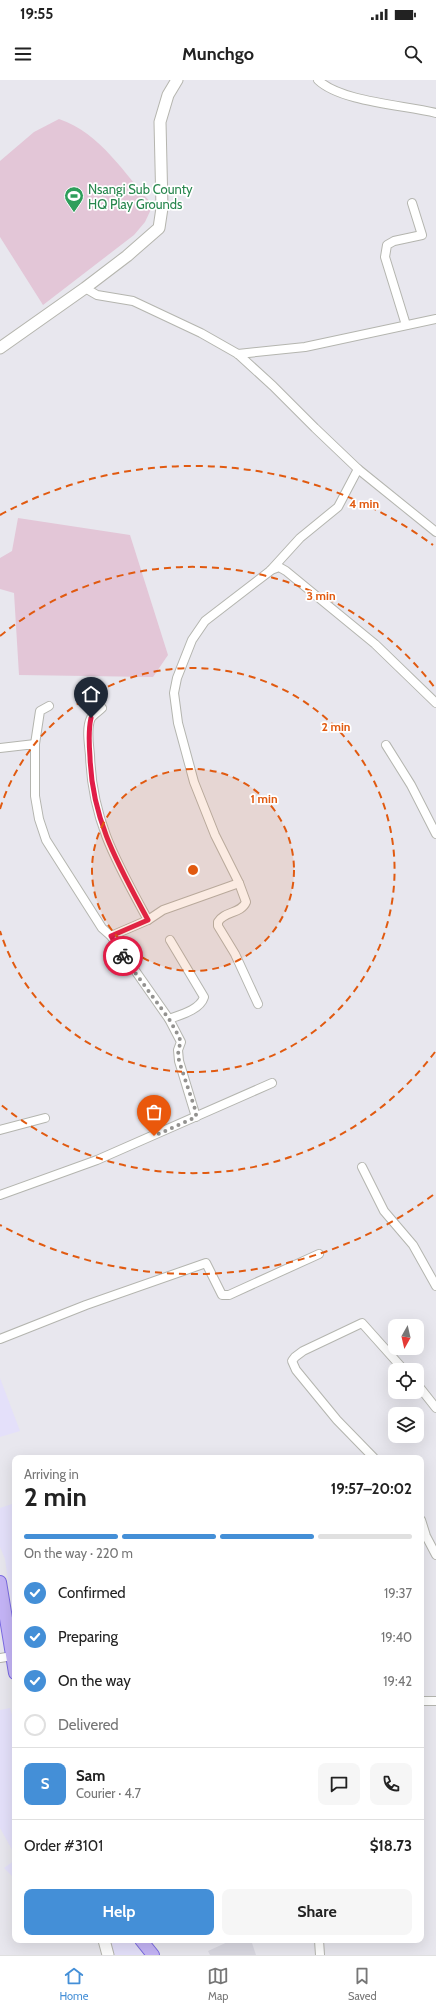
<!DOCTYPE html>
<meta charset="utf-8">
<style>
body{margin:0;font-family:Cabin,sans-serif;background:#f6f6f6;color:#222;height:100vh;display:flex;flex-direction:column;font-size:15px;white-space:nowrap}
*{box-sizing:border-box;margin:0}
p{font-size:13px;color:#767676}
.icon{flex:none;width:22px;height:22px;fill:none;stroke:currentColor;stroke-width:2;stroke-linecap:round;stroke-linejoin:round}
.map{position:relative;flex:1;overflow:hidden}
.sheet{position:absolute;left:12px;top:1375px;width:412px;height:488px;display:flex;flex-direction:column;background:#fff;border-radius:8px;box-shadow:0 4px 16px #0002}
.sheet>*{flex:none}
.needle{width:26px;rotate:188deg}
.buttons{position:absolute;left:388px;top:1239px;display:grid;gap:8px}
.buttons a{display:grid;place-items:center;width:36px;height:36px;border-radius:8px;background:#fff;box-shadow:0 4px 16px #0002;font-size:20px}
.pin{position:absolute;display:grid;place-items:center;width:34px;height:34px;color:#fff;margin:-41px -17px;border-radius:50% 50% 50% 0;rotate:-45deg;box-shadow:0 0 4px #0007}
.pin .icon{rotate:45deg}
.courier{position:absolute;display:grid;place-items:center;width:40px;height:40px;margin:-20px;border:3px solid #e11d48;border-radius:50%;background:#fff;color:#222;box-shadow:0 1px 5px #0007}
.head em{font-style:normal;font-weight:700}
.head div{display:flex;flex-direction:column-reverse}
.head{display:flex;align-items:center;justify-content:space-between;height:68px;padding:0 12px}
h1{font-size:26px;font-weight:700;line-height:30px}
.bar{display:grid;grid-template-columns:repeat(4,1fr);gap:6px 4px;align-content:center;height:48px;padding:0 12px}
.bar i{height:5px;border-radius:3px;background:#e0e0e0}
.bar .selected{background:#448fd7}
.bar p{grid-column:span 4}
.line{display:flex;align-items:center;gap:10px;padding:0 12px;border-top:1px solid #e0e0e0}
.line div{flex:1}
.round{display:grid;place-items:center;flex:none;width:42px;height:42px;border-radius:8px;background:#f6f6f6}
ol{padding:0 12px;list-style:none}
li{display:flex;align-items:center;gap:12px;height:44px}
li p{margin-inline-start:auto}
li .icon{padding:4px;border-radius:50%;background:#448fd7;color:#fff;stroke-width:4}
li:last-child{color:#767676}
li i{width:22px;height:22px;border:2px solid #e0e0e0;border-radius:50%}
.primary-button{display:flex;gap:8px;margin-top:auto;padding:8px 12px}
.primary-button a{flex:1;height:46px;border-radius:8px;background:#448fd7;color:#fff;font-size:16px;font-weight:700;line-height:46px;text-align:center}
.primary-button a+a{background:#f6f6f6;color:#222}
.status{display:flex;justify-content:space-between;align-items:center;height:28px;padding:0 20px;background:#fff;direction:ltr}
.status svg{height:11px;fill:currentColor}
header{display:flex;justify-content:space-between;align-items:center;height:52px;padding:0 12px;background:#fff;font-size:18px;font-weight:700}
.menu{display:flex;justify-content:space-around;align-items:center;height:56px;border-top:1px solid #e0e0e0;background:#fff;font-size:11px;color:#767676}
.menu a{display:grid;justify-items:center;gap:2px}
.menu .selected{color:#448fd7}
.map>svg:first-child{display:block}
.commercial{fill:#e4e0fa}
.education{fill:#d9d8e1}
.green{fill:#e3c6d7}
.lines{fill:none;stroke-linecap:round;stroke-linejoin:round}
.street-casing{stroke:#b4b5af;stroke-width:10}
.secondary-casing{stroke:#b5b5ae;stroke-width:13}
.primary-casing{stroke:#7b6be2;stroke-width:14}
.street{stroke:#fff;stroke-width:8}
.secondary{stroke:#fff;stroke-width:11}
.primary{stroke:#c4b4f6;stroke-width:12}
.done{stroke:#939290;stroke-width:4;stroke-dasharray:0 7.2}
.route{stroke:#e11d48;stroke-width:5}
.ring{fill:none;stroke:#e15a10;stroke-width:2;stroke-dasharray:7 5}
.labels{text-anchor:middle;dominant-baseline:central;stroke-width:3.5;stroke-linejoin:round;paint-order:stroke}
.leisure-label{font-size:13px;fill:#27864d;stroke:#fff;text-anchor:start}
.centre{fill:#e15a10;stroke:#fff;stroke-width:2}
.ring-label{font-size:12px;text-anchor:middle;font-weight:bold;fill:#e15a10;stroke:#fff;stroke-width:3.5;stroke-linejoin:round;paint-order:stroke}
</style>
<div class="status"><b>19:55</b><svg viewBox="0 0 49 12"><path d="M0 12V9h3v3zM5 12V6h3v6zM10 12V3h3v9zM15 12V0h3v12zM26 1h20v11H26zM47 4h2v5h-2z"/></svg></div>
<header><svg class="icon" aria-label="menu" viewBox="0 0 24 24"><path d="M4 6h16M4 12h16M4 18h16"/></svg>Munchgo<svg class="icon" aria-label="search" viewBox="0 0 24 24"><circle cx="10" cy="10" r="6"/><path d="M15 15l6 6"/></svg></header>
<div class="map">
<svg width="436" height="1875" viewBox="0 0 436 1875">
<rect width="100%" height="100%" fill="#e8e7ee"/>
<g class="commercial">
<polygon points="0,1298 20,1351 0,1357"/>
<polygon points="15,1423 15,1547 5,1479 0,1467 0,1428"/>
<polygon points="10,1628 15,1645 15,1775 0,1748 0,1630"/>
<polygon points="15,1780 15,1799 4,1788"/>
<polygon points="106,1860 132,1860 143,1875 110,1875"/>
</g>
<polygon class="education" points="232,1860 251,1860 256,1875 210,1875 208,1871"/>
<g class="green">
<path d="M 59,39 C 101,53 124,94 153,125 L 145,142 L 134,155 L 43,225 L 0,157 L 0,81 L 34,52 Z"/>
<polygon points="18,438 130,455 168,575 153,597 19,595 14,513 0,509 0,478 12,471"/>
</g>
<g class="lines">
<g class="street-casing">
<g id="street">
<path d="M 318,0 C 341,22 404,25 436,33"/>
<path d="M 85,208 L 97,215 L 133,221 L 201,253 L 238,274 L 273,306 L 315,348 L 358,389 L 338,427 L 300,458 L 270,491 L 205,541 L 192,560 L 177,598 L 174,613 L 178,643 L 194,702 L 215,755 L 239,803 L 246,822 C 241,834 224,831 218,842 L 218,846 L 235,874 L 258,924"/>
<polyline points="406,245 385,177 387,165 394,161 422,155 412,123"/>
<polyline points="238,274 305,267 436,239"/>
<polyline points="358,389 436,452"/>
<polyline points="271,490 279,487 286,491 375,564 436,623"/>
<path d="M 102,628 C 99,631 93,635 91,638 C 86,648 89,664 90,675 C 92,741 117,783 148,840"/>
<polyline points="35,664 40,631 49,626"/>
<polyline points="386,665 411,705 436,754"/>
<polyline points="0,668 35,664 35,716 39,739 46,760 102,848 111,856 169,939 181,962 178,970 179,981 196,1037"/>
<polyline points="111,856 148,840 163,830 239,803"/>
<path d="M 169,939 C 180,935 200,930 204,917 L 170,860"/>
<polyline points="0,1050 45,1038"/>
<polyline points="362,1087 384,1131 413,1165 436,1206"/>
<polyline points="0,1115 97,1080 272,1003"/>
<polyline points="0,1259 86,1225 206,1183 222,1215 229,1215 319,1174"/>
<polyline points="417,1304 436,1328"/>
<polyline points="374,1378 337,1340 296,1290 292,1281 295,1277 303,1271 362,1243 404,1290"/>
<polyline points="421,1440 426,1456 436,1475"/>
<polyline points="0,1578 12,1576"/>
<polyline points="421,1621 436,1621"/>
<polyline points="319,1860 320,1875"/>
</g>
</g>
<g class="secondary-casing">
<g id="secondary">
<polyline points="0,268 85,208 127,176 159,148 162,128 160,42 168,15 177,0"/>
<polyline points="104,1860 108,1875"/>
</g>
</g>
<g class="primary-casing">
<g id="primary">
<polyline points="0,1502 15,1593"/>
<polyline points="141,1860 153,1875"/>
</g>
</g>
<use href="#street" class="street"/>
<use href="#secondary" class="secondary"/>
<use href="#primary" class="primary"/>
</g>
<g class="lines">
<polyline class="done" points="123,876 169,939 178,955 181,962 178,970 179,981 196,1032 196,1037 154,1056"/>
<path class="route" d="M 91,638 C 88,651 89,664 90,677 C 92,741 119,786 148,840 L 111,856 L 123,876"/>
</g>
<circle cx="193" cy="790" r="101" fill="#e15a10" fill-opacity=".12"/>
<g class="ring">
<circle cx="193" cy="790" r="101"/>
<path d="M0 729A202 202 0 1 1 0 851"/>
<path d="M435 972A303 303 0 0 1 0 1024M0 556A303 303 0 0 1 435 608"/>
<path d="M433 1115A404 404 0 0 1 0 1145M0 435A404 404 0 0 1 433 465"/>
</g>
<defs>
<g id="stadium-pin" transform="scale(1)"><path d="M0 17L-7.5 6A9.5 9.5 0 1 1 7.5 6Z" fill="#2e9e5b" stroke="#fff"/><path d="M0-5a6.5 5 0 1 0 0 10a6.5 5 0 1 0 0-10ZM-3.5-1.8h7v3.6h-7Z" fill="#fff"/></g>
</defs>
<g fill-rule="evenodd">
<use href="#stadium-pin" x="74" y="116"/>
</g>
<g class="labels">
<g class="leisure-label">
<text x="88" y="109">Nsangi Sub County<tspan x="88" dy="15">HQ Play Grounds</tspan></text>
</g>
</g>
<circle cx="193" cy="790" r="6" class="centre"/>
<g class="ring-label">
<text x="364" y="428">4 min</text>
<text x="321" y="520">3 min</text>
<text x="336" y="651">2 min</text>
<text x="264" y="723">1 min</text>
</g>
</svg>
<div class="buttons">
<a><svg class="needle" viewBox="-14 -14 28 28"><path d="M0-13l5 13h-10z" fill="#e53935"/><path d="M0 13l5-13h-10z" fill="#767676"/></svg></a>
<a><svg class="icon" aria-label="locate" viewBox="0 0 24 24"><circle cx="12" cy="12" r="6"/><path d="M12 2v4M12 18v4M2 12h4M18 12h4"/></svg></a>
<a><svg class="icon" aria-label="layers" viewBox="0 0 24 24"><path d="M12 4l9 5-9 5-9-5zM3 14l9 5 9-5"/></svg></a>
</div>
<div class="pin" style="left:154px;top:1056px;background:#ea580c"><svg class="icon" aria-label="bag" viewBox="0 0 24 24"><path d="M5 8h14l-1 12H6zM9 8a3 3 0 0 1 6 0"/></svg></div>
<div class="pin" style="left:91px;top:638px;background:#1f2937"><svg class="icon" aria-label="home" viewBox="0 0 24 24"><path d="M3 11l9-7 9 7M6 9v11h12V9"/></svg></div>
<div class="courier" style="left:123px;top:876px"><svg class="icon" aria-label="bike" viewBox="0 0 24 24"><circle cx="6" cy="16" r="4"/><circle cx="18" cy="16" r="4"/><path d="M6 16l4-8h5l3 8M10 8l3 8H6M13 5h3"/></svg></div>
<section class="sheet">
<div class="head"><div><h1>2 min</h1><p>Arriving in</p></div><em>19:57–20:02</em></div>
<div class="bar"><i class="selected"></i><i class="selected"></i><i class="selected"></i><i></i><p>On the way · 220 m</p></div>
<ol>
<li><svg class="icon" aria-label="check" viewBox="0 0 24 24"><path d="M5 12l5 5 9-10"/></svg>Confirmed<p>19:37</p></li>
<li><svg class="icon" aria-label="check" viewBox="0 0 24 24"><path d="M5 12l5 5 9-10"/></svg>Preparing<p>19:40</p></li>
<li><svg class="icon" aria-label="check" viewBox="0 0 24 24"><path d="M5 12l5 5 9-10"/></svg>On the way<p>19:42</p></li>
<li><i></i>Delivered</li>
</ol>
<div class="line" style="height:72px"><b class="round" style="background:#448fd7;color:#fff">S</b><div><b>Sam</b><p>Courier · 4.7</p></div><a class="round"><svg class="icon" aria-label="chat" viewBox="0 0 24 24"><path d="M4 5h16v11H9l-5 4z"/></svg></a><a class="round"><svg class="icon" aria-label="phone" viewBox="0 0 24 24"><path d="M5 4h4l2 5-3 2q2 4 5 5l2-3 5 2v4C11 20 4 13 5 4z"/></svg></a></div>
<div class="line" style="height:52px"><div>Order #3101</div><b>$18.73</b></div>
<div class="primary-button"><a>Help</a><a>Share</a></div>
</section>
</div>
<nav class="menu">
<a class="selected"><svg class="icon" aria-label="home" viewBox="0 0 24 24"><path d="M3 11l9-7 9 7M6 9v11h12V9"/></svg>Home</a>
<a><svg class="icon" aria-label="map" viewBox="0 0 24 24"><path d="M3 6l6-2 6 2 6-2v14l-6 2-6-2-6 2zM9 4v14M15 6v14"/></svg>Map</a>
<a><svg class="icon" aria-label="saved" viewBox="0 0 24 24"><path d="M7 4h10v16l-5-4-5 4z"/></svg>Saved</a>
</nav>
